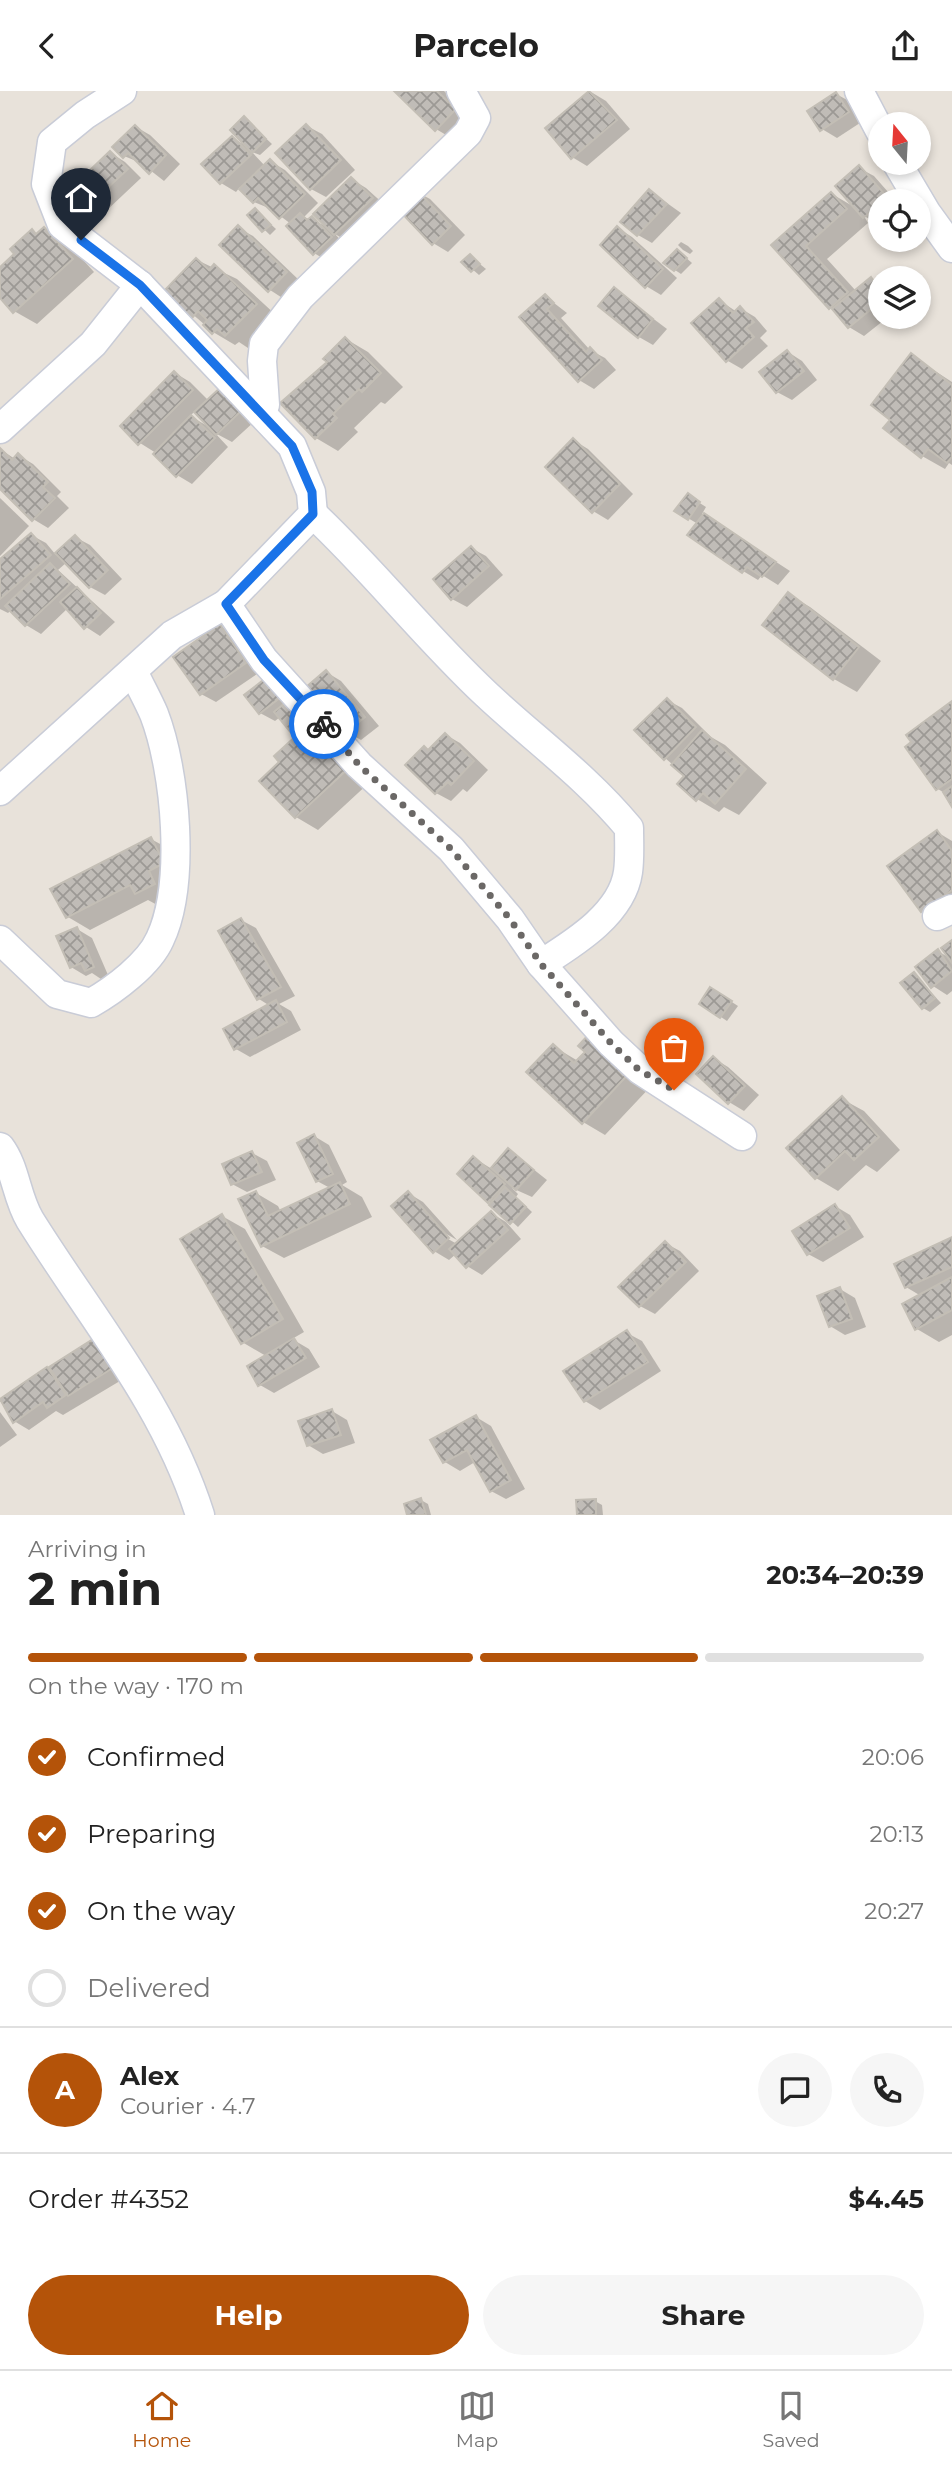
<!DOCTYPE html>
<meta charset="utf-8">
<style>
body{margin:0;font-family:Montserrat,sans-serif;background:#f6f6f6;color:#222;height:100vh;display:flex;flex-direction:column;font-size:26px;white-space:nowrap}
*{box-sizing:border-box;margin:0}
p{font-size:23px;color:#767676}
.icon{flex:none;width:38px;height:38px;fill:none;stroke:currentColor;stroke-width:2;stroke-linecap:round;stroke-linejoin:round}
.map{position:relative;height:1424px;overflow:hidden}
.panel{display:flex;flex-direction:column;background:#fff;flex:1}
.panel>*{flex:none}
.needle{width:46px;rotate:342deg}
.fabs{position:absolute;left:868px;top:21px;display:grid;gap:14px}
.fabs a{display:grid;place-items:center;width:63px;height:63px;border-radius:50%;background:#fff;box-shadow:0 4px 10px #0003;font-size:35px}
.pin{position:absolute;display:grid;place-items:center;width:60px;height:60px;color:#fff;margin:-72px -30px;border-radius:50% 50% 50% 0;rotate:-45deg;box-shadow:0 0 7px #0007}
.pin .icon{rotate:45deg}
.courier{position:absolute;display:grid;place-items:center;width:70px;height:70px;margin:-35px;border:5px solid #1a73e8;border-radius:50%;background:#fff;color:#222;box-shadow:0 2px 9px #0007}
.headline em{font-style:normal;font-weight:700}
.headline div{display:flex;flex-direction:column-reverse}
.headline{display:flex;align-items:center;justify-content:space-between;height:119px;padding:0 28px}
h1{font-size:46px;font-weight:700;line-height:52px}
.bar{display:grid;grid-template-columns:repeat(4,1fr);gap:10px 7px;align-content:center;height:84px;padding:0 28px}
.bar i{height:9px;border-radius:5px;background:#e0e0e0}
.bar .current{background:#b45309}
.bar p{grid-column:span 4}
.line{display:flex;align-items:center;gap:18px;padding:0 28px;border-top:2px solid #e0e0e0}
.line div{flex:1}
.round{display:grid;place-items:center;flex:none;width:74px;height:74px;border-radius:37px;background:#f6f6f6}
ol{padding:0 28px;list-style:none}
li{display:flex;align-items:center;gap:21px;height:77px}
li p{margin-inline-start:auto}
li .icon{padding:7px;border-radius:50%;background:#b45309;color:#fff;stroke-width:4}
li:last-child{color:#767676}
li i{width:38px;height:38px;border:4px solid #e0e0e0;border-radius:50%}
.cta{display:flex;gap:14px;margin-top:auto;padding:14px 28px}
.cta a{flex:1;height:80px;border-radius:42px;background:#b45309;color:#fff;font-size:28px;font-weight:700;line-height:80px;text-align:center}
.cta a+a{background:#f6f6f6;color:#222}
header{display:flex;justify-content:space-between;align-items:center;height:91px;padding:0 28px;background:#fff;font-size:32px;font-weight:700}
.menu{display:flex;justify-content:space-around;align-items:center;height:98px;border-top:2px solid #e0e0e0;background:#fff;font-size:19px;color:#767676}
.menu a{display:grid;justify-items:center;gap:4px}
.menu .current{color:#b45309}
.map>svg:first-child{display:block}
.shadow{fill:#0003;fill-rule:evenodd}
.building{fill:url(#building-cross-hatch);stroke:#c3beb5;stroke-width:2}
.lines{fill:none;stroke-linecap:round;stroke-linejoin:round}
.street-casing{stroke:#c9ccd7;stroke-width:31}
.street{stroke:#fff;stroke-width:28}
.done{stroke:#6b6866;stroke-width:7;stroke-dasharray:0 12.6}
.route{stroke:#1a73e8;stroke-width:9}
</style>
<header><svg class="icon" aria-label="back" viewBox="0 0 24 24"><path d="M15 5l-7 7 7 7"/></svg>Parcelo<svg class="icon" aria-label="share" viewBox="0 0 24 24"><path d="M12 15V3M7 8l5-5 5 5M5 13v7h14v-7"/></svg></header>
<div class="map">
<svg width="952" height="1424" viewBox="0 0 952 1424">
<defs>
<pattern id="building-cross-hatch" width="8" height="8" patternUnits="userSpaceOnUse" patternTransform="scale(1.75)"><rect width="8" height="8" fill="#c0bcb7"/><path d="M0 0l8 8M0 8l8-8" fill="none" stroke="#9c9995"/></pattern>
</defs>
<rect width="100%" height="100%" fill="#e8e2da"/>
<g class="shadow">
<polygon points="397,0 444,0 477,32 458,51 436,38"/>
<polygon points="591,1 606,10 630,38 587,75 572,66 548,37"/>
<polygon points="836,3 851,11 863,30 837,47 822,38"/>
<polygon points="244,27 272,53 260,64 252,61 265,75 270,70 285,79 318,112 304,126 326,135 351,88 366,97 387,116 350,152 335,143 346,155 329,171 314,162 291,133 271,118 254,111 240,96 236,101 221,92 204,73 232,47 247,55"/>
<polygon points="307,35 322,43 355,79 326,106 311,98"/>
<polygon points="136,36 150,44 180,73 164,90 141,72 124,65"/>
<polygon points="111,62 125,71 141,87 106,120 99,116 93,121 68,102"/>
<polygon points="859,77 874,85 896,110 880,110 880,134 864,125 868,132 827,168 856,200 871,189 880,194 880,226 888,226 864,245 849,236 774,155 832,103 856,117"/>
<polygon points="415,100 430,108 465,144 448,161 433,152"/>
<polygon points="650,100 681,122 652,152 638,144"/>
<polygon points="255,119 276,138 270,144 249,124"/>
<polygon points="238,137 253,145 301,191 284,208 270,199"/>
<polygon points="618,137 632,146 677,187 661,204 646,195"/>
<polygon points="45,138 67,151 94,181 37,233 14,220 0,205 0,179 17,163 32,140 38,144"/>
<polygon points="681,151 688,155 693,160 690,163 683,159 678,154"/>
<polygon points="470,165 486,178 479,184 464,171"/>
<polygon points="684,165 692,172 681,183 675,179"/>
<polygon points="197,169 237,188 278,226 248,257 239,251 235,254 213,241 166,200"/>
<polygon points="614,198 667,238 653,254 639,246"/>
<polygon points="545,205 567,222 561,227 590,259 605,267 616,279 594,298 579,289 522,226"/>
<polygon points="719,209 737,221 740,217 755,226 767,240 760,247 768,255 742,278 728,270 694,232"/>
<polygon points="346,248 368,261 403,296 385,313 381,311 354,337 358,341 338,360 316,347 330,271"/>
<polygon points="788,261 802,270 817,289 792,309 777,301"/>
<polygon points="912,265 952,291 952,374 949,372 945,378 922,365 893,328"/>
<path d="M 175,282 L 190,291 L 209,310 L 220,300 L 255,330 L 232,351 L 215,342 L 228,356 L 192,393 L 177,384 L 156,362 L 140,352 L 122,335 ZM 195,320 L 211,337 L 190,325 Z"/>
<polygon points="573,349 588,358 633,403 608,429 593,420"/>
<polygon points="0,358 15,368 18,364 33,373 61,401 57,405 69,417 48,437 33,428 0,395"/>
<polygon points="0,407 29,435 0,465"/>
<polygon points="695,409 706,416 702,423 790,480 778,494 762,484 758,489 743,480 698,433 676,420"/>
<polygon points="31,444 46,452 56,464 75,446 90,454 122,488 105,504 90,496 67,471 58,479 115,531 100,545 86,536 68,517 41,543 26,534 11,519 8,522 0,518 0,471"/>
<polygon points="471,457 486,465 503,484 467,516 452,508"/>
<polygon points="788,503 810,516 881,570 857,601 834,588 764,534"/>
<polygon points="220,535 235,544 260,581 216,611 201,603"/>
<polygon points="326,581 341,590 379,635 361,649 347,641"/>
<polygon points="271,585 371,690 318,739 296,726 262,690 282,671 299,645 280,626 275,630 260,622"/>
<polygon points="667,609 682,617 711,646 725,654 767,692 739,724 724,716 719,721 697,708 686,685 665,667"/>
<polygon points="952,612 952,713 946,703 938,698"/>
<polygon points="446,644 460,652 488,679 467,701 463,698 451,710 436,702"/>
<polygon points="937,741 952,750 952,827 944,833 922,820"/>
<polygon points="151,748 173,760 159,815 148,809 90,839 68,826"/>
<polygon points="241,829 256,837 295,905 279,913 291,920 301,939 250,966 236,958 270,915 259,908"/>
<polygon points="77,838 92,847 108,884 101,888 92,882 86,885 71,876"/>
<polygon points="952,851 952,900 947,904 933,895 938,860 951,868"/>
<polygon points="914,883 941,912 930,921 923,917"/>
<polygon points="718,902 738,915 727,930 721,926"/>
<polygon points="553,955 578,970 654,992 605,1044 583,1031"/>
<polygon points="713,967 728,976 759,1004 744,1020 729,1011"/>
<polygon points="842,1008 864,1020 900,1059 877,1081 866,1074 838,1100 816,1087"/>
<polygon points="314,1045 329,1054 347,1091 342,1094 362,1106 372,1126 284,1167 262,1155 256,1102 278,1115 281,1121 330,1097 317,1090"/>
<polygon points="509,1059 547,1089 532,1106 512,1097 518,1103 516,1106 532,1121 518,1136 489,1110 474,1067 492,1078"/>
<polygon points="252,1062 267,1070 276,1089 247,1101 232,1093"/>
<polygon points="408,1102 423,1111 457,1149 443,1141 441,1144 457,1153 491,1122 506,1131 521,1148 482,1184 467,1175 456,1163 449,1169 434,1160"/>
<polygon points="835,1115 850,1124 864,1146 823,1171 808,1163"/>
<polygon points="222,1125 245,1138 304,1241 292,1248 309,1258 320,1276 274,1302 260,1294 266,1265 242,1251"/>
<polygon points="952,1148 952,1244 939,1251 917,1238 921,1205 906,1196"/>
<polygon points="665,1152 680,1160 699,1180 655,1223 640,1215"/>
<polygon points="840,1198 855,1207 866,1236 845,1244 830,1235"/>
<polygon points="627,1242 642,1250 661,1280 600,1319 585,1310"/>
<polygon points="113,1256 130,1284 63,1324 56,1320 29,1339 14,1330 0,1310 47,1278 55,1282"/>
<polygon points="332,1320 347,1329 355,1352 323,1363 308,1354"/>
<polygon points="0,1321 17,1344 0,1356"/>
<polygon points="476,1326 491,1335 525,1398 506,1408 491,1400 475,1371 460,1380 445,1371"/>
<polygon points="421,1409 428,1413 431,1424 409,1424 406,1414"/>
<polygon points="595,1410 602,1414 603,1424 578,1424 578,1411"/>
</g>
<g class="building">
<polygon points="394,0 437,0 456,18 435,40"/>
<polygon points="589,0 617,29 571,68 545,37"/>
<polygon points="836,1 849,21 820,40 807,20"/>
<polygon points="244,25 266,48 252,62 230,39"/>
<polygon points="306,33 341,69 310,99 275,62"/>
<polygon points="135,34 166,64 149,83 128,62 123,67 112,56"/>
<polygon points="232,45 251,64 220,93 201,73"/>
<polygon points="110,60 128,78 90,113 85,107 77,114 66,102"/>
<polygon points="270,68 305,103 279,128 258,107 253,112 239,98"/>
<polygon points="859,74 888,107 863,127 835,95"/>
<polygon points="351,86 373,107 334,144 313,123"/>
<polygon points="415,97 451,135 432,154 396,116"/>
<polygon points="649,98 667,113 637,145 620,131"/>
<polygon points="831,101 847,118 806,155 848,201 829,218 771,154"/>
<polygon points="255,117 271,134 262,141 247,124"/>
<polygon points="300,122 307,129 312,125 332,146 313,164 286,135"/>
<polygon points="238,134 287,181 268,201 219,154"/>
<polygon points="617,135 663,178 645,197 600,154"/>
<polygon points="44,136 73,168 13,222 0,207 0,176 14,163 10,158 32,138 36,143"/>
<polygon points="677,158 687,167 674,180 663,172"/>
<polygon points="470,163 480,173 471,181 461,171"/>
<polygon points="196,167 209,179 214,173 257,213 225,245 217,238 212,243 203,234 207,229 198,220 192,227 164,200"/>
<polygon points="871,186 880,198 880,211 848,237 832,218"/>
<polygon points="614,196 653,228 638,247 598,215"/>
<polygon points="545,203 554,212 547,218 586,261 590,256 602,269 578,291 519,226"/>
<polygon points="719,207 733,222 740,215 754,231 746,237 754,246 726,271 691,232"/>
<polygon points="345,246 381,282 362,301 359,298 333,323 337,327 315,348 280,312 327,271 323,268"/>
<polygon points="787,259 804,280 776,302 759,281"/>
<polygon points="911,262 952,294 952,366 947,372 928,358 921,367 883,337 890,329 871,314"/>
<polygon points="174,280 193,299 138,354 120,335"/>
<polygon points="220,297 241,320 216,344 194,321"/>
<polygon points="191,324 215,347 176,386 153,363"/>
<polygon points="573,347 620,393 592,422 545,376"/>
<polygon points="0,357 12,369 18,362 48,391 43,396 55,407 32,430 0,398"/>
<polygon points="688,402 700,411 688,429 674,420"/>
<polygon points="704,422 776,471 762,486 747,476 742,482 687,444"/>
<polygon points="31,442 51,464 0,508 0,468"/>
<polygon points="75,444 108,479 89,497 55,462"/>
<polygon points="471,455 489,475 451,509 433,488"/>
<polygon points="50,472 70,493 25,535 5,515"/>
<polygon points="77,496 101,522 84,538 60,511"/>
<polygon points="788,501 859,556 833,589 762,534"/>
<polygon points="220,533 246,572 200,604 173,566"/>
<polygon points="326,579 365,626 345,642 306,596"/>
<polygon points="271,583 286,602 259,623 244,604"/>
<polygon points="295,604 313,626 292,643 274,621"/>
<polygon points="667,607 696,636 664,669 634,639"/>
<polygon points="952,610 952,688 936,699 905,656 911,651 906,644"/>
<polygon points="309,633 350,676 295,727 259,690 279,671 274,665"/>
<polygon points="702,639 746,678 715,713 703,702 696,710 677,693 684,685 671,674"/>
<polygon points="445,642 474,670 451,694 448,691 435,703 405,674 424,655 428,659"/>
<polygon points="952,695 952,716 943,701"/>
<polygon points="937,739 952,760 952,799 921,821 887,775"/>
<polygon points="151,746 164,772 149,780 155,793 135,803 130,794 66,827 50,798"/>
<polygon points="241,827 281,896 257,909 218,840"/>
<polygon points="77,836 94,876 85,880 81,872 70,877 56,845"/>
<polygon points="952,849 952,872 941,857"/>
<polygon points="938,858 952,880 931,897 915,876"/>
<polygon points="914,881 935,907 922,918 900,892"/>
<polygon points="710,896 732,910 720,927 699,913"/>
<polygon points="276,909 287,931 234,959 223,938"/>
<polygon points="592,940 633,978 582,1033 526,981 553,953 574,972 585,961 578,955"/>
<polygon points="713,965 745,995 728,1013 696,983"/>
<polygon points="842,1005 879,1046 854,1069 845,1060 815,1088 786,1057"/>
<polygon points="314,1043 333,1083 316,1091 297,1052"/>
<polygon points="508,1057 534,1079 516,1099 491,1077"/>
<polygon points="252,1060 262,1081 231,1094 222,1073"/>
<polygon points="473,1065 505,1093 488,1112 457,1083"/>
<polygon points="340,1091 350,1113 261,1156 238,1108 256,1100 268,1125"/>
<polygon points="505,1096 526,1116 510,1133 489,1114"/>
<polygon points="408,1100 449,1147 433,1162 391,1115"/>
<polygon points="835,1113 850,1137 807,1164 792,1140"/>
<polygon points="491,1120 508,1139 466,1177 449,1158"/>
<polygon points="222,1123 283,1228 241,1253 180,1148"/>
<polygon points="952,1146 952,1176 905,1197 894,1173"/>
<polygon points="665,1150 686,1171 639,1216 618,1196"/>
<polygon points="952,1186 952,1219 915,1239 902,1213"/>
<polygon points="840,1196 852,1228 829,1236 817,1205"/>
<polygon points="627,1239 648,1271 584,1311 563,1280"/>
<polygon points="98,1245 116,1275 68,1305 49,1276"/>
<polygon points="294,1247 306,1267 258,1295 247,1275"/>
<polygon points="47,1276 66,1304 47,1317 43,1311 13,1332 0,1308"/>
<polygon points="332,1318 341,1344 307,1355 298,1330"/>
<polygon points="476,1324 511,1389 490,1401 467,1359 443,1372 430,1349"/>
<polygon points="421,1407 426,1424 407,1424 404,1413"/>
<polygon points="596,1408 596,1424 577,1424 576,1409"/>
</g>
<g class="lines">
<g class="street-casing">
<g id="street">
<polyline points="859,0 880,40"/>
<polyline points="897,72 926,121 952,157"/>
<polyline points="140,194 292,355 311,401 313,423 226,513 264,569 359,674 451,758 510,828 541,873 611,952 640,979 742,1045"/>
<polyline points="261,322 265,314 262,270 264,253 300,206 468,42 476,27 461,0"/>
<polyline points="0,338 93,253 140,194 62,134 46,93 52,51 85,24 122,0"/>
<path d="M 313,423 C 374,480 425,546 486,603 C 534,648 587,686 629,737 C 629,752 630,767 628,781 C 622,823 574,852 541,873"/>
<polyline points="0,700 172,544 226,513"/>
<polyline points="937,825 952,818"/>
<path d="M 0,849 L 57,903 L 91,912 C 114,899 149,873 160,848 C 186,793 176,680 154,623 C 148,609 140,595 133,580"/>
<path d="M 0,1056 C 16,1077 16,1106 30,1129 C 91,1227 165,1313 200,1424"/>
</g>
</g>
<use href="#street" class="street"/>
</g>
<g class="lines">
<polyline class="done" points="324,633 359,674 451,758 510,828 541,873 611,952 639,979 674,999"/>
<polyline class="route" points="81,149 140,194 292,355 312,401 313,423 226,513 264,569 324,633"/>
</g>
</svg>
<div class="fabs">
<a><svg class="needle" viewBox="-14 -14 28 28"><path d="M0-13l5 13h-10z" fill="#e53935"/><path d="M0 13l5-13h-10z" fill="#767676"/></svg></a>
<a><svg class="icon" aria-label="locate" viewBox="0 0 24 24"><circle cx="12" cy="12" r="6"/><path d="M12 2v4M12 18v4M2 12h4M18 12h4"/></svg></a>
<a><svg class="icon" aria-label="layers" viewBox="0 0 24 24"><path d="M12 4l9 5-9 5-9-5zM3 14l9 5 9-5"/></svg></a>
</div>
<div class="pin" style="left:674px;top:999px;background:#ea580c"><svg class="icon" aria-label="bag" viewBox="0 0 24 24"><path d="M5 8h14l-1 12H6zM9 8a3 3 0 0 1 6 0"/></svg></div>
<div class="pin" style="left:81px;top:149px;background:#1f2937"><svg class="icon" aria-label="home" viewBox="0 0 24 24"><path d="M3 11l9-7 9 7M6 9v11h12V9"/></svg></div>
<div class="courier" style="left:324px;top:633px"><svg class="icon" aria-label="bike" viewBox="0 0 24 24"><circle cx="6" cy="16" r="4"/><circle cx="18" cy="16" r="4"/><path d="M6 16l4-8h5l3 8M10 8l3 8H6M13 5h3"/></svg></div>
</div>
<section class="panel">
<div class="headline"><div><h1>2 min</h1><p>Arriving in</p></div><em>20:34–20:39</em></div>
<div class="bar"><i class="current"></i><i class="current"></i><i class="current"></i><i></i><p>On the way · 170 m</p></div>
<ol>
<li><svg class="icon" aria-label="check" viewBox="0 0 24 24"><path d="M5 12l5 5 9-10"/></svg>Confirmed<p>20:06</p></li>
<li><svg class="icon" aria-label="check" viewBox="0 0 24 24"><path d="M5 12l5 5 9-10"/></svg>Preparing<p>20:13</p></li>
<li><svg class="icon" aria-label="check" viewBox="0 0 24 24"><path d="M5 12l5 5 9-10"/></svg>On the way<p>20:27</p></li>
<li><i></i>Delivered</li>
</ol>
<div class="line" style="height:126px"><b class="round" style="background:#b45309;color:#fff">A</b><div><b>Alex</b><p>Courier · 4.7</p></div><a class="round"><svg class="icon" aria-label="chat" viewBox="0 0 24 24"><path d="M4 5h16v11H9l-5 4z"/></svg></a><a class="round"><svg class="icon" aria-label="phone" viewBox="0 0 24 24"><path d="M5 4h4l2 5-3 2q2 4 5 5l2-3 5 2v4C11 20 4 13 5 4z"/></svg></a></div>
<div class="line" style="height:91px"><div>Order #4352</div><b>$4.45</b></div>
<div class="cta"><a>Help</a><a>Share</a></div>
</section>
<nav class="menu">
<a class="current"><svg class="icon" aria-label="home" viewBox="0 0 24 24"><path d="M3 11l9-7 9 7M6 9v11h12V9"/></svg>Home</a>
<a><svg class="icon" aria-label="map" viewBox="0 0 24 24"><path d="M3 6l6-2 6 2 6-2v14l-6 2-6-2-6 2zM9 4v14M15 6v14"/></svg>Map</a>
<a><svg class="icon" aria-label="saved" viewBox="0 0 24 24"><path d="M7 4h10v16l-5-4-5 4z"/></svg>Saved</a>
</nav>
